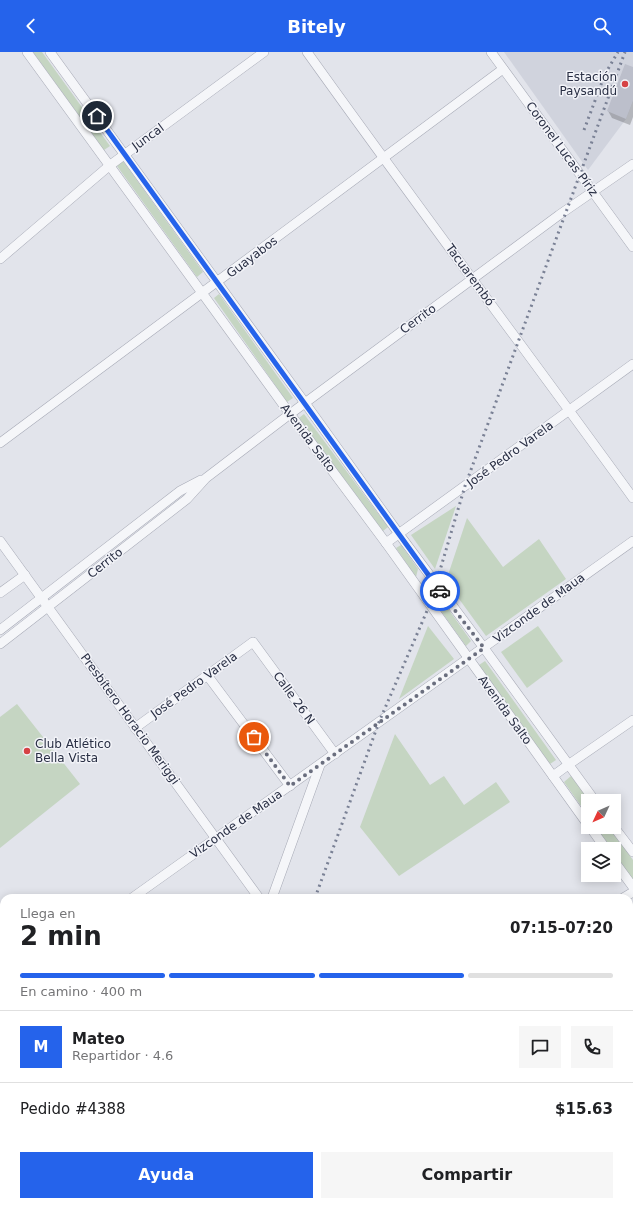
<!DOCTYPE html>
<html lang="es">
<meta charset="utf-8">
<style>
body{margin:0;font-family:"DejaVu Sans",sans-serif;background:#f6f6f6;color:#202124;height:100vh;display:flex;flex-direction:column;font-size:15px;white-space:nowrap}
*{box-sizing:border-box;margin:0}
p{font-size:13px;color:#757577}
.icon{flex:none;width:22px;height:22px;fill:none;stroke:currentColor;stroke-width:2;stroke-linecap:round;stroke-linejoin:round}
.map{position:relative;flex:1;overflow:hidden}
.side{position:absolute;left:0px;top:842px;width:633px;height:312px;display:flex;flex-direction:column;background:#fff;border-radius:12px 12px 0 0;box-shadow:0 2px 10px #0003}
.side>*{flex:none}
.needle{width:26px;rotate:226deg}
.fabs{position:absolute;left:581px;top:742px;display:grid;gap:8px}
.fabs a{display:grid;place-items:center;width:40px;height:40px;border-radius:0px;background:#fff;box-shadow:0 2px 10px #0003;font-size:20px}
.pin{position:absolute;display:grid;place-items:center;width:34px;height:34px;color:#fff;margin:-17px;border:2px solid #fff;border-radius:50%;box-shadow:0 1px 4px #0007}
.courier{position:absolute;display:grid;place-items:center;width:40px;height:40px;margin:-20px;border:3px solid #2563eb;border-radius:50%;background:#fff;color:#222;box-shadow:0 1px 5px #0007}
.summary em{font-style:normal;font-weight:700}
.summary div{display:flex;flex-direction:column-reverse}
.summary{display:flex;align-items:center;justify-content:space-between;height:68px;padding:0 20px}
h1{font-size:26px;font-weight:700;line-height:30px}
.bar{display:grid;grid-template-columns:repeat(4,1fr);gap:6px 4px;align-content:center;height:48px;padding:0 20px}
.bar i{height:5px;border-radius:3px;background:#e0e0e0}
.bar .current{background:#2563eb}
.bar p{grid-column:span 4}
.line{display:flex;align-items:center;gap:10px;padding:0 20px;border-top:1px solid #e0e0e0}
.line div{flex:1}
.round{display:grid;place-items:center;flex:none;width:42px;height:42px;border-radius:0px;background:#f6f6f6}
.primary-button{display:flex;gap:8px;margin-top:auto;padding:8px 20px}
.primary-button a{flex:1;height:46px;border-radius:0px;background:#2563eb;color:#fff;font-size:16px;font-weight:700;line-height:46px;text-align:center}
.primary-button a+a{background:#f6f6f6;color:#202124}
header{display:flex;justify-content:space-between;align-items:center;height:52px;padding:0 20px;background:#2563eb;color:#fff;font-size:18px;font-weight:700}
.map>svg:first-child{display:block}
.built{fill:#d0d3dd}
.green{fill:#c5d5c2}
.shadow{fill:#0003}
.building{fill:#bcbfcb}
.lines{fill:none;stroke-linecap:round;stroke-linejoin:round}
.minor-casing{stroke:#a7aab6;stroke-width:10}
.minor{stroke:#f5f6f9;stroke-width:9}
.rail{stroke:#7a8195;stroke-width:3;stroke-dasharray:2 4;stroke-linecap:butt}
.done{stroke:#6a6e7e;stroke-width:4;stroke-dasharray:0 7.2}
.route{stroke:#2563eb;stroke-width:5}
.poi-dot{fill:#d64144;stroke:#f2f3f8;stroke-width:1.5}
.labels{text-anchor:middle;dominant-baseline:central;stroke-width:3;stroke-linejoin:round;paint-order:stroke}
.poi-label{font-size:12px;fill:#292f44;stroke:#f2f3f8;text-anchor:end}
.street-label{font-size:12px;fill:#292f44;stroke:#f2f3f8}
</style>
<header><svg class="icon" aria-label="back" viewBox="0 0 24 24"><path d="M15 5l-7 7 7 7"/></svg>Bitely<svg class="icon" aria-label="search" viewBox="0 0 24 24"><circle cx="10" cy="10" r="6"/><path d="M15 15l6 6"/></svg></header>
<div class="map">
<svg width="633" height="1154" viewBox="0 0 633 1154">
<rect width="100%" height="100%" fill="#e2e4eb"/>
<polygon class="built" points="504,0 633,0 633,49 626,67 588,118"/>
<g class="green">
<polygon points="33,0 42,0 110,94 104,98"/>
<polygon points="123,109 203,220 197,225 117,114"/>
<polygon points="219,242 293,346 287,350 214,246"/>
<polygon points="304,362 388,475 383,479 299,366"/>
<polygon points="456,454 435,517 411,483"/>
<polygon points="467,466 503,515 539,487 566,527 486,584 446,529"/>
<polygon points="401,493 418,517 416,525 396,496"/>
<polygon points="439,544 471,589 466,594 436,552"/>
<polygon points="428,574 454,607 399,647"/>
<polygon points="538,574 563,609 527,636 501,600"/>
<polygon points="485,609 556,708 550,712 479,613"/>
<polygon points="17,652 80,732 0,796 0,665"/>
<polygon points="395,682 430,733 444,724 464,753 496,730 510,750 399,824 360,775"/>
<polygon points="571,724 590,749 588,749 588,764 564,730"/>
<polygon points="596,775 609,775 633,808 633,828 614,801 614,797 611,797"/>
<polygon points="327,1150 371,1150 374,1154 321,1154"/>
</g>
<polygon class="shadow" points="633,16 633,65 630,73 612,66 608,59"/>
<polygon class="building" points="625,12 633,15 633,49 626,67 607,59"/>
<g class="lines">
<g class="minor-casing">
<g id="minor">
<polyline points="27,0 290,362 386,491 588,773"/>
<polyline points="50,0 305,351 399,482 484,596 595,749"/>
<path d="M 307,0 C 414,150 525,297 633,446"/>
<polyline points="491,0 633,195"/>
<polyline points="0,207 109,114 264,0"/>
<polyline points="0,391 503,17"/>
<polyline points="0,489 259,846"/>
<polyline points="386,491 633,312"/>
<polyline points="0,541 25,523"/>
<polyline points="0,578 180,439 201,428"/>
<polyline points="0,592 187,447 206,426 290,362 559,163 633,112"/>
<polyline points="207,623 290,734"/>
<polyline points="135,676 253,590 335,702"/>
<polyline points="553,724 568,713 633,668"/>
<polyline points="590,775 606,797"/>
<polyline points="614,775 633,800"/>
<polyline points="614,809 633,835"/>
<polyline points="132,846 633,489"/>
<polyline points="272,846 320,713"/>
<polyline points="623,846 633,840"/>
<polyline points="0,940 4,937"/>
<polyline points="629,1027 633,1024"/>
<polyline points="0,1054 4,1051"/>
<polyline points="0,1079 4,1085"/>
<polyline points="49,1150 52,1154"/>
<polyline points="480,1150 483,1154"/>
<polyline points="173,1154 179,1150"/>
<polyline points="226,1154 228,1150"/>
</g>
</g>
<use href="#minor" class="minor"/>
<g class="rail">
<polyline points="584,78 605,22 618,0"/>
<polyline points="315,846 379,670 430,552 465,434 625,0"/>
<polyline points="202,1154 203,1150"/>
</g>
</g>
<g class="lines">
<polyline class="done" points="254,685 290,734 484,596 440,539"/>
<polyline class="route" points="97,64 440,539"/>
</g>
<g class="poi-dot">
<circle cx="625" cy="32" r="4"/>
<circle cx="27" cy="699" r="4"/>
</g>
<g class="labels">
<g class="poi-label">
<text x="617" y="25">Estación<tspan x="617" dy="14">Paysandú</tspan></text>
<text x="35" y="692" text-anchor="start">Club Atlético<tspan x="35" dy="14">Bella Vista</tspan></text>
</g>
<g class="street-label">
<text transform="translate(148 85) rotate(-36)">Juncal</text>
<text transform="translate(562 97) rotate(54)">Coronel Lucas Píriz</text>
<text transform="translate(252 205) rotate(-37)">Guayabos</text>
<text transform="translate(470 223) rotate(54)">Tacuarembó</text>
<text transform="translate(418 267) rotate(-36)">Cerrito</text>
<text transform="translate(308 386) rotate(53)">Avenida Salto</text>
<text transform="translate(510 402) rotate(-36)">José Pedro Varela</text>
<text transform="translate(105 511) rotate(-38)">Cerrito</text>
<text transform="translate(539 556) rotate(-36)">Vizconde de Maua</text>
<text transform="translate(194 633) rotate(-36)">José Pedro Varela</text>
<text transform="translate(294 646) rotate(54)">Calle 26 N</text>
<text transform="translate(505 658) rotate(54)">Avenida Salto</text>
<text transform="translate(130 667) rotate(54)">Presbítero Horacio Meriggi</text>
<text transform="translate(236 772) rotate(-35)">Vizconde de Maua</text>
</g>
</g>
</svg>
<div class="fabs">
<a><svg class="needle" viewBox="-14 -14 28 28"><path d="M0-13l5 13h-10z" fill="#e53935"/><path d="M0 13l5-13h-10z" fill="#757577"/></svg></a>
<a><svg class="icon" aria-label="layers" viewBox="0 0 24 24"><path d="M12 4l9 5-9 5-9-5zM3 14l9 5 9-5"/></svg></a>
</div>
<div class="pin" style="left:254px;top:685px;background:#ea580c"><svg class="icon" aria-label="bag" viewBox="0 0 24 24"><path d="M5 8h14l-1 12H6zM9 8a3 3 0 0 1 6 0"/></svg></div>
<div class="pin" style="left:97px;top:64px;background:#1f2937"><svg class="icon" aria-label="home" viewBox="0 0 24 24"><path d="M3 11l9-7 9 7M6 9v11h12V9"/></svg></div>
<div class="courier" style="left:440px;top:539px"><svg class="icon" aria-label="car" viewBox="0 0 24 24"><path d="M5 17H2v-5l4-1 3-4h7l3 4 3 1v5h-3M9 17h6M6 11h13"/><circle cx="7" cy="17" r="2"/><circle cx="17" cy="17" r="2"/></svg></div>
<section class="side">
<div class="summary"><div><h1>2 min</h1><p>Llega en</p></div><em>07:15–07:20</em></div>
<div class="bar"><i class="current"></i><i class="current"></i><i class="current"></i><i></i><p>En camino · 400 m</p></div>
<div class="line" style="height:72px"><b class="round" style="background:#2563eb;color:#fff">M</b><div><b>Mateo</b><p>Repartidor · 4.6</p></div><a class="round"><svg class="icon" aria-label="chat" viewBox="0 0 24 24"><path d="M4 5h16v11H9l-5 4z"/></svg></a><a class="round"><svg class="icon" aria-label="phone" viewBox="0 0 24 24"><path d="M5 4h4l2 5-3 2q2 4 5 5l2-3 5 2v4C11 20 4 13 5 4z"/></svg></a></div>
<div class="line" style="height:52px"><div>Pedido #4388</div><b>$15.63</b></div>
<div class="primary-button"><a>Ayuda</a><a>Compartir</a></div>
</section>
</div>
